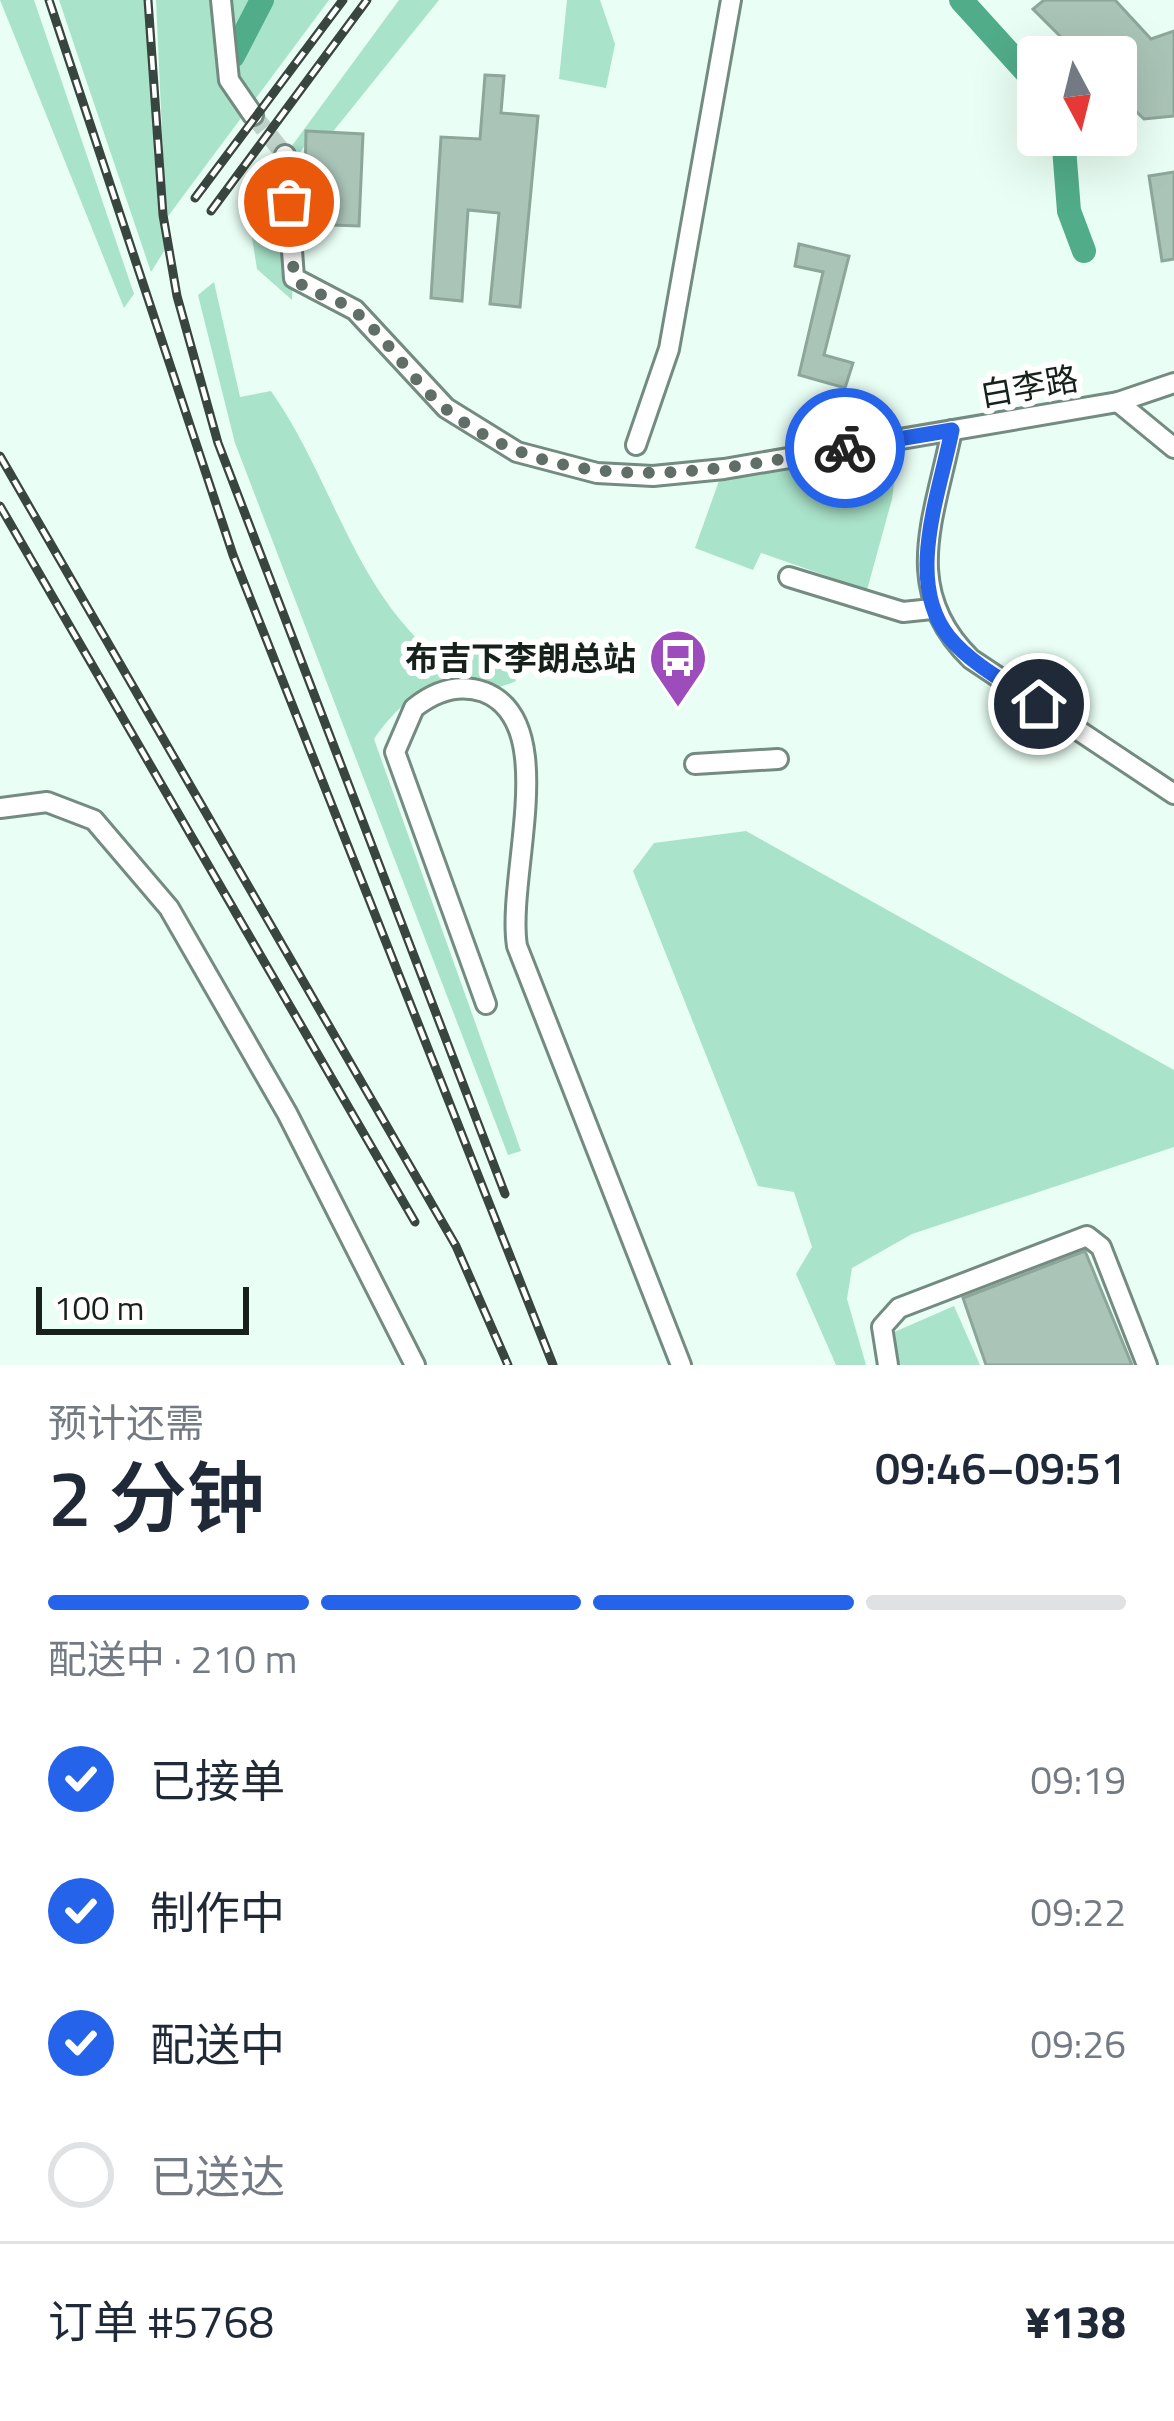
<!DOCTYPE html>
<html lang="zh">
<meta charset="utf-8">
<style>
body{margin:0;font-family:"Titillium Web","Noto Sans SC",sans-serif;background:#f2f2f3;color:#1f2937;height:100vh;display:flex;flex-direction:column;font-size:45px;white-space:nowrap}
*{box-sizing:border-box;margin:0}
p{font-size:39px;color:#747a83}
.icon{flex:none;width:66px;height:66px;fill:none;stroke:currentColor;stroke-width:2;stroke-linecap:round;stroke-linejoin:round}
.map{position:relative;height:1365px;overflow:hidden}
.details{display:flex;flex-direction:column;background:#fff;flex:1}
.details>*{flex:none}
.needle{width:78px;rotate:173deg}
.controls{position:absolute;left:1017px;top:36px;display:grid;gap:24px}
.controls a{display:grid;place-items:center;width:120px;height:120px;border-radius:12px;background:#fff;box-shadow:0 12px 48px #0002;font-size:60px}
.scale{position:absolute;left:36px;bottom:30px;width:213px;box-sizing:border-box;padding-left:12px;border:6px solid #17211c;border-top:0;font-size:33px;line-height:42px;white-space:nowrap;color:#17211c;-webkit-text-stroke:9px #fff;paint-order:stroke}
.pin{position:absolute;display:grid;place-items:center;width:102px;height:102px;color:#fff;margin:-51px;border:6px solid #fff;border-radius:50%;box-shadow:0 3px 12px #0007}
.courier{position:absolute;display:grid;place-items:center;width:120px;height:120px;margin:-60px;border:9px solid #2563eb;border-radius:50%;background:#fff;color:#222;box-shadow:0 3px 15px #0007}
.summary em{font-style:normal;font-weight:600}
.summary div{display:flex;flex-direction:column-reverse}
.summary{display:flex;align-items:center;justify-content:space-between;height:204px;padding:0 48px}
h1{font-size:78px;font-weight:600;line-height:90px}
.bar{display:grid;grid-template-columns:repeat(4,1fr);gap:18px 12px;align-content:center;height:144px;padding:0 48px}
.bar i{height:15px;border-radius:9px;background:#e0e1e3}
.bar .current{background:#2563eb}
.bar p{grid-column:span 4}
.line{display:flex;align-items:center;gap:30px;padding:0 48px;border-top:3px solid #e0e1e3}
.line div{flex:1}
ol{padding:0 48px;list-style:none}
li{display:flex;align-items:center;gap:36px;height:132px}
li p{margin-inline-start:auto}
li .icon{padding:12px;border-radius:50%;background:#2563eb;color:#fff;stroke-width:4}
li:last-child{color:#747a83}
li i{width:66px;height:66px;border:6px solid #e0e1e3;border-radius:50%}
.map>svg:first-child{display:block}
.green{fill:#a9e3c9}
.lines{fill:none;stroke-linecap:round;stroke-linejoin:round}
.river{stroke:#51ac89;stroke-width:24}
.building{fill:#abc4b8;stroke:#8da69a;stroke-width:3}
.minor-tunnel{stroke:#bfd2c9;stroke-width:18;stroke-dasharray:18 9;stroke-linecap:butt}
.minor-casing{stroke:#738b80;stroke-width:24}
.minor{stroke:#fff;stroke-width:18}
.rail-casing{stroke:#39453f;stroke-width:9}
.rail{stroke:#fff;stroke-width:4.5;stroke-dasharray:14;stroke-linecap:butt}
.done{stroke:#606e68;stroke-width:12;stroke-dasharray:0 21.6}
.route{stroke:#2563eb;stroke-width:15}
.labels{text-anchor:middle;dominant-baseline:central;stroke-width:12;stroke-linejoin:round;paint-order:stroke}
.street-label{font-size:33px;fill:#17211c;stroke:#fff}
.poi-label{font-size:33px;font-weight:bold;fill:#17211c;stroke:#fff;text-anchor:end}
</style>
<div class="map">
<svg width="1174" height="1365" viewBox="0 0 1174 1365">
<rect width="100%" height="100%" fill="#e9fef4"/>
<g class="green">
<polygon points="0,0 34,0 134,294 124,308"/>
<polygon points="59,0 149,0 155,165 166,248 151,272"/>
<polygon points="156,0 329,0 166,219"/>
<polygon points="399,0 439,0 327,139 310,138 299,154 292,300 257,269 247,207"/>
<polygon points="567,0 600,0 615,44 606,88 559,79"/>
<path d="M 214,282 L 240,397 L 271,391 C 332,477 354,592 440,659 L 499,640 L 516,681 C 451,709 430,659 374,739 L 521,1151 L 508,1155 L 235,443 L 198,295 Z"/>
<polygon points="898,455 892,499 867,590 761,553 753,570 695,548 720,478"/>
<polygon points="746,831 1174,1070 1174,1147 912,1234 852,1268 847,1299 866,1365 836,1365 796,1274 812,1247 794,1192 758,1186 633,871 654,843"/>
<polygon points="954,1306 980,1365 896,1365 892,1333"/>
</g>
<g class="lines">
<g class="river">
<polyline points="961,0 1038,85"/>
<polyline points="233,56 262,0"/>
<polyline points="1063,135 1069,211 1084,251"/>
</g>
</g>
<g class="building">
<polygon points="1044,0 1115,0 1151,39 1174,31 1174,116 1144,119 1116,92 1116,57 1081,57 1033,9"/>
<polygon points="485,75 504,76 501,113 538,116 520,307 490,304 499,213 468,210 462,301 431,298 441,137 480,139"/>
<polygon points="306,131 363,134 359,226 304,224"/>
<polygon points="1174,172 1174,259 1162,261 1149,176"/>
<polygon points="799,244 849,256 824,355 853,363 845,388 799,375 823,272 795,266"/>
<polygon points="1085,1251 1132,1365 986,1365 963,1298"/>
</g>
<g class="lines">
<polyline class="minor-tunnel" points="253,115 285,155"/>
<g class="minor-casing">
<g id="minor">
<polyline points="221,0 229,80 253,115"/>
<polyline points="285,155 294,278 355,310 446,408 517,452 597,473 653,476 724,469 1118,402 1174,383"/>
<polyline points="1118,402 1174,448"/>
<path d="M 952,430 C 935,517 899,589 971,659 L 1174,794"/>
<polyline points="636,445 669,349 731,0"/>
<polyline points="789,577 903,612 932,609"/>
<polyline points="695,764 778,759"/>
<polyline points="0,808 47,802 94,820 169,908 287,1113 415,1365"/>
<path d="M 486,1004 L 395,752 L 414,708 C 434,692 458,683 484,692 C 562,722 506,876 517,946 L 681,1365"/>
<polyline points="888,1365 882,1327 899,1308 1087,1236 1101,1247 1147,1365"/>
</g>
</g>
<use href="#minor" class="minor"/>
<g class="rail-casing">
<g id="rail">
<polyline points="49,0 233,555 553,1365"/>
<polyline points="148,0 163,215 177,296 218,443 505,1194"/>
<polyline points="195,198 343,0"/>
<polyline points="211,211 367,0"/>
<polyline points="0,456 456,1246 508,1365"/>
<polyline points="0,506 415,1222"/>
</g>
</g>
<use href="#rail" class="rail"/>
</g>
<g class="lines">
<path class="done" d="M 289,202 L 294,278 C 311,296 340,297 358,314 C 390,342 413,382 446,409 C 563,503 710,472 845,448"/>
<path class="route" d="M 845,448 L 952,430 C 940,492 904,582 949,637 C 972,665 1009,684 1039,704"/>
</g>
<defs>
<g id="bus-pin" transform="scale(3)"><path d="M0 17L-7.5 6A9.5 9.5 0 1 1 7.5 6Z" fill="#9d4cbc" stroke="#fff"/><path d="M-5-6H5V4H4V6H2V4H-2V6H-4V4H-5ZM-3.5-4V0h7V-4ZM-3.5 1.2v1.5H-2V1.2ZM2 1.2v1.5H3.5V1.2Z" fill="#fff"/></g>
</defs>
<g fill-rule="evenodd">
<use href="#bus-pin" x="678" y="658"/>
</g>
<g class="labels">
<g class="street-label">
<text transform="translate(1029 386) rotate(-10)">白李路</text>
</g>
<g class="poi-label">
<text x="636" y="658">布吉下李朗总站</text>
</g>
</g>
</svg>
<div class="controls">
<a><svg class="needle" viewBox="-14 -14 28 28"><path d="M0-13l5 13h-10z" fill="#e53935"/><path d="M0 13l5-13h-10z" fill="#747a83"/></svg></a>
</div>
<div class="scale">100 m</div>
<div class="pin" style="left:289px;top:202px;background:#ea580c"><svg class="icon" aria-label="bag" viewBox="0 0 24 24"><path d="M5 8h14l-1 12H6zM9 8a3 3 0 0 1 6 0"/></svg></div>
<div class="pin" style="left:1039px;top:704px;background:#1f2937"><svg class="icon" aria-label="home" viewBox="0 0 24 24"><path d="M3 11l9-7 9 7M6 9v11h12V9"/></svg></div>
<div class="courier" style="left:845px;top:448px"><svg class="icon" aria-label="bike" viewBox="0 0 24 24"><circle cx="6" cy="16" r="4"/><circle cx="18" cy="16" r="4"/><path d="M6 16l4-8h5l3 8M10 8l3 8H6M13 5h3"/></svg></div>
</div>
<section class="details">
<div class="summary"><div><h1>2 分钟</h1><p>预计还需</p></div><em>09:46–09:51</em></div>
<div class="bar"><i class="current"></i><i class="current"></i><i class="current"></i><i></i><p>配送中 · 210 m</p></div>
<ol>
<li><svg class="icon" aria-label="check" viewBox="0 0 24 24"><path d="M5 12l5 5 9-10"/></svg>已接单<p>09:19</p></li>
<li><svg class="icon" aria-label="check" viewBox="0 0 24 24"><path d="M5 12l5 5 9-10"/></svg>制作中<p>09:22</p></li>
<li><svg class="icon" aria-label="check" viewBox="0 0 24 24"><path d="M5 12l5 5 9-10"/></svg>配送中<p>09:26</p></li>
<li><i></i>已送达</li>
</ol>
<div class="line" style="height:156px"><div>订单 #5768</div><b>¥138</b></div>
</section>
